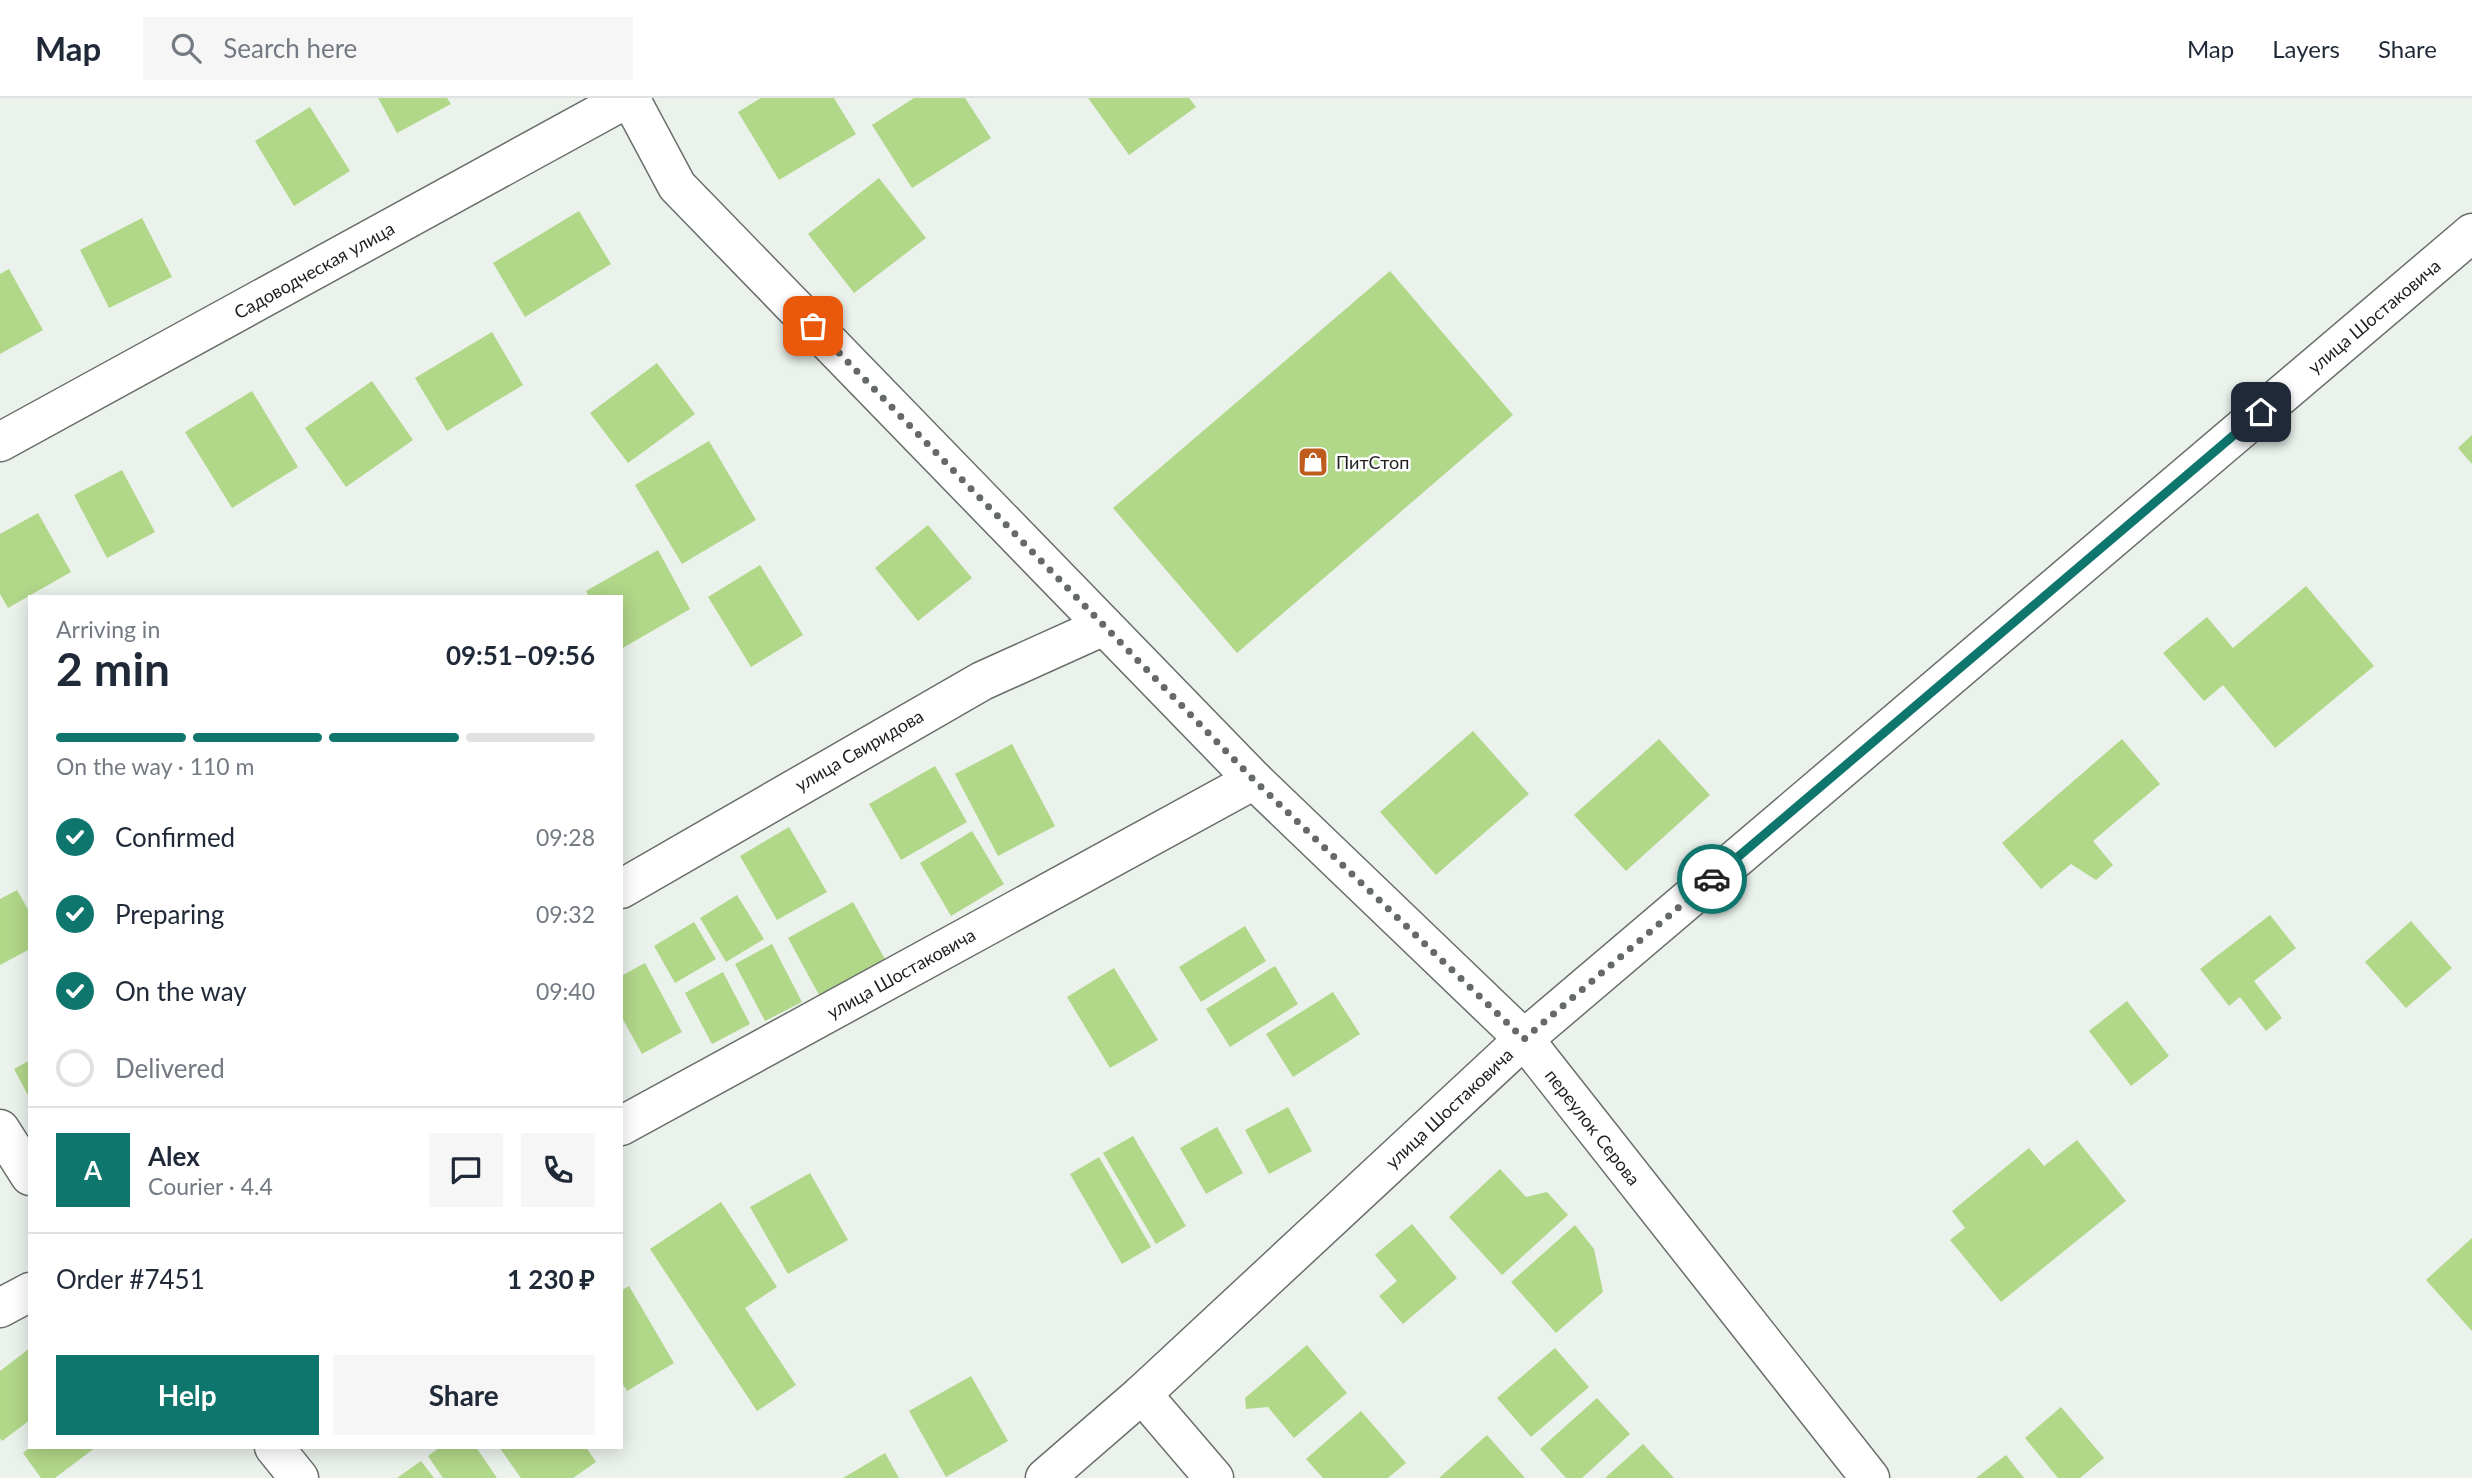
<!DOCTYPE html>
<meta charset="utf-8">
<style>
body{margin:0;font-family:Lato,sans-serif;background:#f6f6f7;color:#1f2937;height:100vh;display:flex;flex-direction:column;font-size:26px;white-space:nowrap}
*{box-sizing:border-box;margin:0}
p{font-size:23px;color:#747a83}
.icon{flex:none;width:38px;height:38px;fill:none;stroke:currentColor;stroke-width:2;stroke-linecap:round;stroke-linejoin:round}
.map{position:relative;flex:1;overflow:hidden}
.details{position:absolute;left:28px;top:497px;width:595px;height:854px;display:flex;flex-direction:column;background:#fff;border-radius:0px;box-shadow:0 4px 18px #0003}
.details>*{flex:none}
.pin{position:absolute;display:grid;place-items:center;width:60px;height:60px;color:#fff;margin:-30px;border-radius:14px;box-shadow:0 4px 10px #0006}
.courier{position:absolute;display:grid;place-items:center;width:70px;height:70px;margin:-35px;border:5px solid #0f766e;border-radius:50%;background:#fff;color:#222;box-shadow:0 2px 9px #0007}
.head em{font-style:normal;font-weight:700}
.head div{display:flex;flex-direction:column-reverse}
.head{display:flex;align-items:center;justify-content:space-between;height:119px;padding:0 28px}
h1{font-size:46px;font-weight:700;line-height:52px}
.bar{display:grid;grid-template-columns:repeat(4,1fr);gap:10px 7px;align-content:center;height:84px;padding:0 28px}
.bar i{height:9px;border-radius:5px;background:#e0e1e3}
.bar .selected{background:#0f766e}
.bar p{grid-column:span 4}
.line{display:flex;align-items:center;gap:18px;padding:0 28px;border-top:2px solid #e0e1e3}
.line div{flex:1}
.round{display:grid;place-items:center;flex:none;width:74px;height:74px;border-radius:0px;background:#f6f6f7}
ol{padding:0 28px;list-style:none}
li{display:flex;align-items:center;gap:21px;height:77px}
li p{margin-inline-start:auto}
li .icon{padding:7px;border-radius:50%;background:#0f766e;color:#fff;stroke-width:4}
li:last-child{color:#747a83}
li i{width:38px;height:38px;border:4px solid #e0e1e3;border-radius:50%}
.action{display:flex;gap:14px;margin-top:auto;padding:14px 28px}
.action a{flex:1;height:80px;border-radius:0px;background:#0f766e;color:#fff;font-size:28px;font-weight:700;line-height:80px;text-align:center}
.action a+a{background:#f6f6f7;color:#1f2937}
header{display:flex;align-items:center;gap:42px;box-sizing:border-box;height:98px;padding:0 35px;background:#fff;border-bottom:2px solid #e0e1e3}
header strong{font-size:33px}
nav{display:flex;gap:38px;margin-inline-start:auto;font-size:24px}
.search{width:490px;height:63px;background:#f6f6f7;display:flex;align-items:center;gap:18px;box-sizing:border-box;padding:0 24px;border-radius:0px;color:#747a83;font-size:26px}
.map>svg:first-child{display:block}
.building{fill:#b1d789}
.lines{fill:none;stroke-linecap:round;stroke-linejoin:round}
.minor-casing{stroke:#696e6a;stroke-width:41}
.minor{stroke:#fff;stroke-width:38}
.done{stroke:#666a67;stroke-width:7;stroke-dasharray:0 12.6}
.route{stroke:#0f766e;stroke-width:9}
.labels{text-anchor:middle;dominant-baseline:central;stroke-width:5;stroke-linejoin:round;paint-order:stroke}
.street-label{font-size:18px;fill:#1f211f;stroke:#fff}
.poi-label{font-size:18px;fill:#1f211f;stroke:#fff;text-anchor:start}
</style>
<header>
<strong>Map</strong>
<div class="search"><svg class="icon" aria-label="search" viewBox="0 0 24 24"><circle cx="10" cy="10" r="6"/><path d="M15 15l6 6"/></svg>Search here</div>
<nav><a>Map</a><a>Layers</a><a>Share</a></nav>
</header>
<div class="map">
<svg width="2472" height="1380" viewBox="0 0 2472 1380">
<rect width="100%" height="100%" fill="#ebf2ec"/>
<g class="building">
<polygon points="378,0 447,0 451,6 397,35"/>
<polygon points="761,0 834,0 856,36 779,82 738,14"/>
<polygon points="914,0 965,0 991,40 912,90 872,27"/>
<polygon points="1088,0 1189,0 1196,9 1129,57"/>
<polygon points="310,9 350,73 294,108 255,43"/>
<polygon points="879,80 926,140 854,195 808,136"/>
<polygon points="579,113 611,166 525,219 493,165"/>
<polygon points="142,120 172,179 109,210 80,152"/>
<polygon points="9,171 43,232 0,256 0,176"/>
<polygon points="1390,173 1513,317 1237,555 1113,410"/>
<polygon points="492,234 523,287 447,333 415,280"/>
<polygon points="657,265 695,316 628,365 590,315"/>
<polygon points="372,283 413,342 346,389 305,330"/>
<polygon points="252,293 298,369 232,410 185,334"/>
<polygon points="2472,337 2472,366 2458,350"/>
<polygon points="709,343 756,422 682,466 635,387"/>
<polygon points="122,372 155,434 107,460 74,397"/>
<polygon points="38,415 71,474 8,510 0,496 0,436"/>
<polygon points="928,427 972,480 918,523 875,470"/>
<polygon points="658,452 690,511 621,551 621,499 589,499 586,493"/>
<polygon points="760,467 803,537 751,569 708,499"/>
<polygon points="2306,488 2374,568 2275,650 2223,587 2204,603 2163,555 2207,519 2233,550"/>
<polygon points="1473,633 1529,696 1436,777 1380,714"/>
<polygon points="1659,641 1710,697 1626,773 1574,717"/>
<polygon points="2122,641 2160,686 2093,743 2113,767 2096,782 2071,766 2041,791 2002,745"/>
<polygon points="1012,646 1055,728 998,758 955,676"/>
<polygon points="935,668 967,724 901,762 869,706"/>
<polygon points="789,729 827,794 777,822 740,758"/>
<polygon points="972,733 1004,786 951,818 920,765"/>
<polygon points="17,792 30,815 30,851 0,867 0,801"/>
<polygon points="737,797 764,841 726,864 700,820"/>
<polygon points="853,804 885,861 819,897 788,840"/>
<polygon points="2270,817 2296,850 2254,883 2282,920 2266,933 2240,899 2229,908 2200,871"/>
<polygon points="2411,823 2452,870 2406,910 2365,864"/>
<polygon points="694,824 716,861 675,885 654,848"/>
<polygon points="1245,828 1266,863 1201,904 1179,869"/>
<polygon points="772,846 802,904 765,923 735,866"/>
<polygon points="645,865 682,934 642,956 621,918 621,878"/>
<polygon points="1275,868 1298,906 1230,949 1206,911"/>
<polygon points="1114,870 1158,942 1110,970 1067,899"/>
<polygon points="723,874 750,926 712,946 685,895"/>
<polygon points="1333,894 1360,936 1293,979 1266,936"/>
<polygon points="2127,903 2169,958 2131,988 2089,933"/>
<polygon points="30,962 30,1001 14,971"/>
<polygon points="1288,1009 1312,1053 1269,1076 1245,1032"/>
<polygon points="1217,1029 1243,1075 1206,1096 1180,1050"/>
<polygon points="1133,1038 1186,1128 1156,1146 1103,1055"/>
<polygon points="2077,1042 2126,1103 2001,1204 1950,1142 1965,1130 1952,1113 2029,1050 2044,1068"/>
<polygon points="1099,1059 1151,1149 1122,1166 1070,1076"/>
<polygon points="1500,1071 1526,1099 1547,1094 1568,1117 1502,1177 1449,1119"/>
<polygon points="810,1075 848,1142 788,1176 750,1109"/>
<polygon points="721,1104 777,1189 745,1210 796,1287 757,1313 650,1151"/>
<polygon points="1412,1126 1457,1180 1403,1226 1379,1198 1397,1183 1375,1157"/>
<polygon points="1575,1127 1594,1151 1603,1194 1556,1235 1511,1184"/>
<polygon points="2472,1140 2472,1233 2426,1182"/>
<polygon points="629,1188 674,1265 627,1293 621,1283 621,1193"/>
<polygon points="1307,1247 1347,1295 1294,1340 1268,1309 1246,1311 1245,1300"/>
<polygon points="30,1250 30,1322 2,1343 0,1340 0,1273"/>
<polygon points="1555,1250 1589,1289 1531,1339 1497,1300"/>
<polygon points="971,1278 1008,1343 946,1379 909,1313"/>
<polygon points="1597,1300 1630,1336 1582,1380 1566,1380 1540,1351"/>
<polygon points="2061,1309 2104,1360 2080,1380 2058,1380 2025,1340"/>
<polygon points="1361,1313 1406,1365 1388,1380 1323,1380 1306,1361"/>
<polygon points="1487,1337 1525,1380 1439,1380"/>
<polygon points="1643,1346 1674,1380 1605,1380"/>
<polygon points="30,1349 96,1349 55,1380 41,1380 23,1355"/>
<polygon points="440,1349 476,1349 497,1380 443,1380 428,1358"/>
<polygon points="499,1349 586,1349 596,1364 573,1380 521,1380"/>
<polygon points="885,1355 899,1380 843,1380"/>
<polygon points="2006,1357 2024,1380 1976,1380"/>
<polygon points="421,1363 434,1380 397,1380"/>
</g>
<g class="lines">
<g class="minor-casing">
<g id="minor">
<polyline points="630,0 677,88 1254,682 1524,941 1870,1380"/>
<polyline points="0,344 628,0"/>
<polyline points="621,791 982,583 1104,528"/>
<polyline points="621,1028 1254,682"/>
<polyline points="0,1031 30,1078"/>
<polyline points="0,1210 30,1194"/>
<polyline points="1142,1296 1214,1380"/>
<polyline points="274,1349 299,1380"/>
<polyline points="1045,1380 1142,1296 1524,941 2472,135"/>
</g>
</g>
<use href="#minor" class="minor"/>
</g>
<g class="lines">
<polyline class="done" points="813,228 1254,682 1524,941 1712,781"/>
<polyline class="route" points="1712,781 2261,314"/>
</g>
<defs>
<g id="shop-square" transform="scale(1.575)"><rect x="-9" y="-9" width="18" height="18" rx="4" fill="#bd5c1d" stroke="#fff"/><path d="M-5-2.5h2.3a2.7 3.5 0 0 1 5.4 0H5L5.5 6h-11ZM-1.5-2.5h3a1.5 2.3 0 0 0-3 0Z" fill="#fff"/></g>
</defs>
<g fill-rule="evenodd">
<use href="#shop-square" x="1313" y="364"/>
</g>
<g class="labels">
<g class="street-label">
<text transform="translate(314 172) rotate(-29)">Садоводческая улица</text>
<text transform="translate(2374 218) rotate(-40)">улица Шостаковича</text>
<text transform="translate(859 652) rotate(-30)">улица Свиридова</text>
<text transform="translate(901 875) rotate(-29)">улица Шостаковича</text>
<text transform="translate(1449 1010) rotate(-43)">улица Шостаковича</text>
<text transform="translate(1593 1029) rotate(52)">переулок Серова</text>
</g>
<g class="poi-label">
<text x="1336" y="364">ПитСтоп</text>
</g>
</g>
</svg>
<div class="pin" style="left:813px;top:228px;background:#ea580c"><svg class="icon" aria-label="bag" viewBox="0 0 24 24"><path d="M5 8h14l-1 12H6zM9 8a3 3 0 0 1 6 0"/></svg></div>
<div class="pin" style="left:2261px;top:314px;background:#1f2937"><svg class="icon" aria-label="home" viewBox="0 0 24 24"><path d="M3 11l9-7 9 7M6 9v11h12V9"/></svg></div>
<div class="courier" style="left:1712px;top:781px"><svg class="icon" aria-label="car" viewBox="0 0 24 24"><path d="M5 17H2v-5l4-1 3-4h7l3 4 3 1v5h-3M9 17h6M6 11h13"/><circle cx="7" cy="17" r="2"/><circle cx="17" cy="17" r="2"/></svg></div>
<section class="details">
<div class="head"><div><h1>2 min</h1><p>Arriving in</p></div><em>09:51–09:56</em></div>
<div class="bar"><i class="selected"></i><i class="selected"></i><i class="selected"></i><i></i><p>On the way · 110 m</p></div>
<ol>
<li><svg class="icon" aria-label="check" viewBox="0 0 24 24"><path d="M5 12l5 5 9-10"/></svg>Confirmed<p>09:28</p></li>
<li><svg class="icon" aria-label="check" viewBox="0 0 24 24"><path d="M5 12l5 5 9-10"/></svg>Preparing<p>09:32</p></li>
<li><svg class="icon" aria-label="check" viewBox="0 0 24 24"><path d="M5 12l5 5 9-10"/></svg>On the way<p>09:40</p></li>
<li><i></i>Delivered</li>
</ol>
<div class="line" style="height:126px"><b class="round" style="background:#0f766e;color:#fff">A</b><div><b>Alex</b><p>Courier · 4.4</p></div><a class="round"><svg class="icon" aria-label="chat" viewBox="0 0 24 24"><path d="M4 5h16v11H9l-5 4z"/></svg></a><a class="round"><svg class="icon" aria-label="phone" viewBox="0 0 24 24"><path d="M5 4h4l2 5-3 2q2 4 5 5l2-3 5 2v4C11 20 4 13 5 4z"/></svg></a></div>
<div class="line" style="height:91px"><div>Order #7451</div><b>1 230 ₽</b></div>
<div class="action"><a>Help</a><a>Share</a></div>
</section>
</div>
